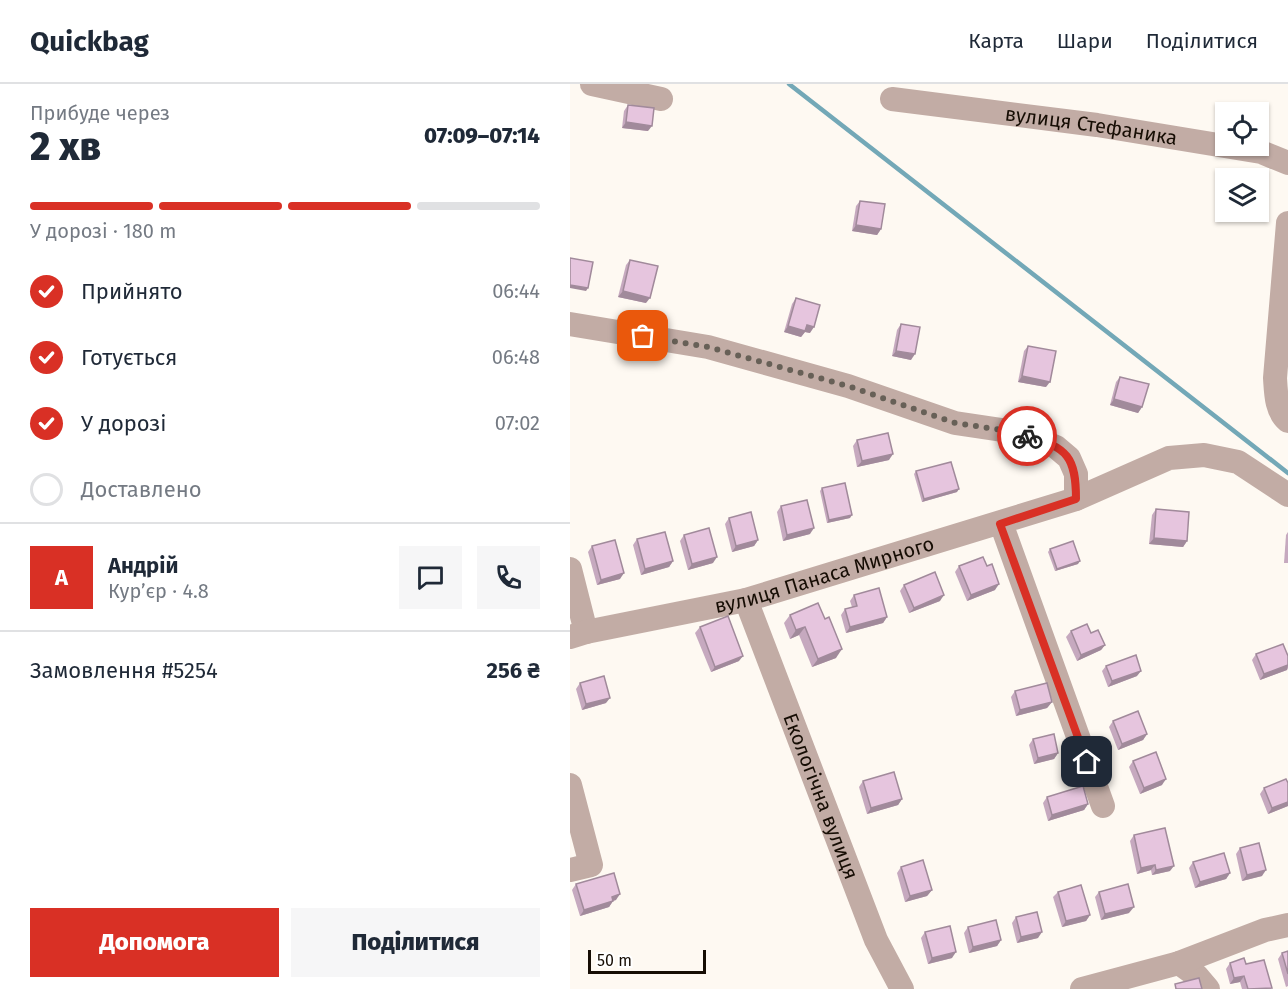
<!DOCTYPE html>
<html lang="uk">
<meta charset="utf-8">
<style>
body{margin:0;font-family:"Fira Sans",sans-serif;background:#f6f6f7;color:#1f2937;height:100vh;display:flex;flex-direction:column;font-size:22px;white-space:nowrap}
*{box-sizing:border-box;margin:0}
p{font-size:20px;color:#747a83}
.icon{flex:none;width:33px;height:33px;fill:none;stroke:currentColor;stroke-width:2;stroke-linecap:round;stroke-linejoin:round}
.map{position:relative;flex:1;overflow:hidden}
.details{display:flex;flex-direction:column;background:#fff;width:570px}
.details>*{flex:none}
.buttons{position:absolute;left:645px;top:18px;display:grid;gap:12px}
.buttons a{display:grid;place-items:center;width:54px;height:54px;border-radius:0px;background:#fff;box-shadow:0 2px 4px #0004;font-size:30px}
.scale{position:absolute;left:18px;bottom:15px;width:118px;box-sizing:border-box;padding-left:6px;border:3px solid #160d04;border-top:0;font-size:16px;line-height:21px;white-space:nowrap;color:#160d04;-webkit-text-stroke:4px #fff;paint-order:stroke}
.pin{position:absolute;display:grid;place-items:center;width:51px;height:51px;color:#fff;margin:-26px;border-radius:12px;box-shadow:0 3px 9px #0006}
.courier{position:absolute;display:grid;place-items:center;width:60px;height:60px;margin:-30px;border:4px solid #d93025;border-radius:50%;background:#fff;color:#222;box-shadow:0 2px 8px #0007}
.overview em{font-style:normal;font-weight:800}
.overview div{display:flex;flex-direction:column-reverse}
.overview{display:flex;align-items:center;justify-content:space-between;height:102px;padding:0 30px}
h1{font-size:39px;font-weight:800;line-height:45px}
.bar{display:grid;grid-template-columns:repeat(4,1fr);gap:9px 6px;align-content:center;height:72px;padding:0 30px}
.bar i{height:8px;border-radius:4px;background:#e0e1e3}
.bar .active{background:#d93025}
.bar p{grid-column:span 4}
.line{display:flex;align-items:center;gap:15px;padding:0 30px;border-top:2px solid #e0e1e3}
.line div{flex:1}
.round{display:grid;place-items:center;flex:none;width:63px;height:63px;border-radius:0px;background:#f6f6f7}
ol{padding:0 30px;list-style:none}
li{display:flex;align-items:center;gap:18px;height:66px}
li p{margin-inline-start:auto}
li .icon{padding:6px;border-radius:50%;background:#d93025;color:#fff;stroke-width:4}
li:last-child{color:#747a83}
li i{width:33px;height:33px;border:3px solid #e0e1e3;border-radius:50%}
.cta{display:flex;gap:12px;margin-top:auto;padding:12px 30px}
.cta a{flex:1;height:69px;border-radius:0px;background:#d93025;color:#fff;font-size:24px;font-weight:800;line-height:69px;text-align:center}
.cta a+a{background:#f6f6f7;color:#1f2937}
header{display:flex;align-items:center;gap:36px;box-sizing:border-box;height:84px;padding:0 30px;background:#fff;border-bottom:2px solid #e0e1e3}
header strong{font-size:28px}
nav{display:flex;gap:33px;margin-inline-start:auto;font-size:21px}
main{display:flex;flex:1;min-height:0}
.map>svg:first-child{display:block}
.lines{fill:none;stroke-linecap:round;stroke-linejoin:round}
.stream{stroke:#73a8b7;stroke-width:4.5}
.minor{stroke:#c2aca5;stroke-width:24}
.wall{fill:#c6a9bf}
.shaded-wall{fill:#a18a9b}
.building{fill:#e6c5de;stroke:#a18a9b;stroke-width:1.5}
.done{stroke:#676057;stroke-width:6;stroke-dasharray:0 10.8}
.route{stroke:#d93025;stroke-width:8}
.labels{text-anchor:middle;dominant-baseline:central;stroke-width:6;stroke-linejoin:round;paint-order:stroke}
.street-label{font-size:20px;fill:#160d04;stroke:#fff}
</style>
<header>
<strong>Quickbag</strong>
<nav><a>Карта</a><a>Шари</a><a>Поділитися</a></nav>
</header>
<main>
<section class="details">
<div class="overview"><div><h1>2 хв</h1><p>Прибуде через</p></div><em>07:09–07:14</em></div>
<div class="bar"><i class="active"></i><i class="active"></i><i class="active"></i><i></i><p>У дорозі · 180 m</p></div>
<ol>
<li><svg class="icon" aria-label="check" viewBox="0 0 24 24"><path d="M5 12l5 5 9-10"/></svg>Прийнято<p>06:44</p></li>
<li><svg class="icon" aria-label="check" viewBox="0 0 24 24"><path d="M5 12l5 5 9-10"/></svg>Готується<p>06:48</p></li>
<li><svg class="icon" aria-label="check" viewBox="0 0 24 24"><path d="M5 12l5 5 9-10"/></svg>У дорозі<p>07:02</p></li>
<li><i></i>Доставлено</li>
</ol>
<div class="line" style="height:108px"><b class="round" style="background:#d93025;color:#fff">А</b><div><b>Андрій</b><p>Кур’єр · 4.8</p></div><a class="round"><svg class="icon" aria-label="chat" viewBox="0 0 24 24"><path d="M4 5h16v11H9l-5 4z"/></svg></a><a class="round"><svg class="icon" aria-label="phone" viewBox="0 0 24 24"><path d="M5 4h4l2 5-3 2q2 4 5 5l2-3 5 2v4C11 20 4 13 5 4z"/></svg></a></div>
<div class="line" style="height:78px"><div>Замовлення #5254</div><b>256 ₴</b></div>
<div class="cta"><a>Допомога</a><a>Поділитися</a></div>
</section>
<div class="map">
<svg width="718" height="905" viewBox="0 0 718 905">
<rect width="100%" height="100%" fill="#fef9f2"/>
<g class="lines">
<polyline class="stream" points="219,0 718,389"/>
<g class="minor">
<polyline points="22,0 91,15"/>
<path id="s1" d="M 322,15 L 527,41 L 691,68 L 718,79"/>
<path d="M 718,139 L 705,294 C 706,309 706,327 718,337"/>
<polyline points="0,240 138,263 278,302 385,339 432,346 467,355 486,363 499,374 506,390 506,415"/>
<polyline points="431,439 533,722"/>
<polyline points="0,485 16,548"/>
<path id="s2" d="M 176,516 L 306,856 L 332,905"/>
<path id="s3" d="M 0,553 L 16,548 L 176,516 L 506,415 L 599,374 L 634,371 L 668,378 L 718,411"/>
<polyline points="0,701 21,781 0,786"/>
<polyline points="609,879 627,892 638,905"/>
<polyline points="512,905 609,879 695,846 718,841"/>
</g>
</g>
<g class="wall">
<polygon points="58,21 78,47 52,44 54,27"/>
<polygon points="290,117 311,145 307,151 282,147 286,122"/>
<polygon points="60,176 76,219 48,213 56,181"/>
<polygon points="226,214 240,249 235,248 231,253 214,248 222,220"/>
<polygon points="331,240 341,276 322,272 327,246"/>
<polygon points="458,262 476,303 448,298 454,267"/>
<polygon points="550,293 572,323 568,329 540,321 546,298"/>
<polygon points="287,356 319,376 287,383 283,362"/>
<polygon points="346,387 387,408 352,418 344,390"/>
<polygon points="252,404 280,434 257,439 250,407"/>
<polygon points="211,422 240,450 213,457 207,428"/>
<polygon points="586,425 617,457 613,463 579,460 582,431"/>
<polygon points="159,434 188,456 184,462 162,468 155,440"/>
<polygon points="718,448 718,479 714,479 716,451"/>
<polygon points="114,451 143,479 118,486 110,457"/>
<polygon points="67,455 103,477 99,483 71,491 63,461"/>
<polygon points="22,462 50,495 27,501 18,468"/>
<polygon points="480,465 508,480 485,487 478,468"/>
<polygon points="389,482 425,506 397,517 385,488"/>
<polygon points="334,501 370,517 339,529 330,507"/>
<polygon points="284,511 317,533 313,539 276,549 271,531 275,525 282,523 280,517"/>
<polygon points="220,531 255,535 266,574 242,583 229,551 220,555 214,539"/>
<polygon points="130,543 169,577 141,588 125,549"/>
<polygon points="501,547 521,549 535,561 531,566 507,577 496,553"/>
<polygon points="686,570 718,572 718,584 717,586 690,596 682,576"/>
<polygon points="536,582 567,592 538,603 532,587"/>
<polygon points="10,599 36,619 12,626 6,605"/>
<polygon points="445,607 482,618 477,624 446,632 441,613"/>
<polygon points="543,637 577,650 573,656 548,666 539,643"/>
<polygon points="463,655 488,669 484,675 464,680 459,661"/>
<polygon points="563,677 592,701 570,710 559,683"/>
<polygon points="293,697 332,715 328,721 297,730 289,703"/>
<polygon points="718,699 718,722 698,730 690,710 694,704"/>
<polygon points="477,713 518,720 514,726 478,737 473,719"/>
<polygon points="564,751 600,787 582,791 581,786 567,790 560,757"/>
<polygon points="670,764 692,792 672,797 666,770"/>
<polygon points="623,778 660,789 656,795 625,804 619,784"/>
<polygon points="331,783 362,806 357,812 335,818 327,789"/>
<polygon points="6,800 46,816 43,817 39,823 10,832 2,806"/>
<polygon points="488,808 520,831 516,837 492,843 483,813"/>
<polygon points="529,808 559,829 531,836 525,813"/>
<polygon points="446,833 468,854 447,859 442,839"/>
<polygon points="398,843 431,856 427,862 399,869 394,849"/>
<polygon points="355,848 382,874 358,880 351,854"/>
<polygon points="718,867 718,902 716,903 708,875 712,869"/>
<polygon points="660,879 676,880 702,905 672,905 670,898 660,900 656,885"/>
</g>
<g class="shaded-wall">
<polygon points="56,38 82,42 78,47 52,44"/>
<polygon points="286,141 311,145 307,151 282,147"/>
<polygon points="0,201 18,204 16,207 0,204"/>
<polygon points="53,207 80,214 76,219 48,213"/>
<polygon points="237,241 244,243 240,249 235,248 231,253 214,248 218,242"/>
<polygon points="326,267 345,270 341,276 322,272"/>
<polygon points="452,292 480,298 476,303 448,298"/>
<polygon points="544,315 572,323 568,329 540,321"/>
<polygon points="323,370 319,376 287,383 292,377"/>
<polygon points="389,405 387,408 352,418 354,415"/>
<polygon points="282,431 280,434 257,439 259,436"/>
<polygon points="244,444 240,450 213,457 217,451"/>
<polygon points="584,454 617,457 613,463 579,460"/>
<polygon points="188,456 184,462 162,468 166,462"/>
<polygon points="147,473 143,479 118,486 122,480"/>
<polygon points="103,477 99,483 71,491 75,485"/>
<polygon points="510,477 508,480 485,487 487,485"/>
<polygon points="54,489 50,495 27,501 31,496"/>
<polygon points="429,500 425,506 397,517 401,511"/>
<polygon points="374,511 370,517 339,529 344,524"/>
<polygon points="317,533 313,539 276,549 280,543"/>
<polygon points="235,543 229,551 220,555 226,546"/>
<polygon points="535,561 531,566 507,577 511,571"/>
<polygon points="272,565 266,574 242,583 248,575"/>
<polygon points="173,572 169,577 141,588 145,583"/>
<polygon points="718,581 717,586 690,596 694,590"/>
<polygon points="571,587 567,592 538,603 542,597"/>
<polygon points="40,614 36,619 12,626 16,620"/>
<polygon points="482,618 477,624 446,632 450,626"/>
<polygon points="577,650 573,656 548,666 552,660"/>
<polygon points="488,669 484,675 464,680 468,674"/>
<polygon points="596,695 592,701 570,710 574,704"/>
<polygon points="332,715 328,721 297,730 301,724"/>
<polygon points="718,718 718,722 698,730 702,724"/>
<polygon points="518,720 514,726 478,737 482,731"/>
<polygon points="585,781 581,786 567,790 571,784"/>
<polygon points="604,782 600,787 582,791 586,786"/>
<polygon points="696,786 692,792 672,797 677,791"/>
<polygon points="660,789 656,795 625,804 630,798"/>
<polygon points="362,806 357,812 335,818 340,812"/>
<polygon points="50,810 46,816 38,818 42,813"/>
<polygon points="43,817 39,823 10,832 14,826"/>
<polygon points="564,823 559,829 531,836 535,830"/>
<polygon points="520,831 516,837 492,843 496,837"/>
<polygon points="472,848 468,854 447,859 451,853"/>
<polygon points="431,856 427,862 399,869 403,863"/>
<polygon points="386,868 382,874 358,880 362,874"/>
<polygon points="674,892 670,898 660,900 664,894"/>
</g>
<g class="building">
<polygon points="58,21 84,24 82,42 56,38"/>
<polygon points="290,117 315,120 311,145 286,141"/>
<polygon points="0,174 23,178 18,204 0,201"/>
<polygon points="60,176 88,182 80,214 53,207"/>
<polygon points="226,214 250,221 244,243 237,241 235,247 218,242"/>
<polygon points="331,240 350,243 345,270 326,267"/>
<polygon points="458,262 486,267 480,298 452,292"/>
<polygon points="550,293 579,300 572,323 544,315"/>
<polygon points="318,349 323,370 292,377 287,356"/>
<polygon points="381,378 389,405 354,415 346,387"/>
<polygon points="275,399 282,431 259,436 252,404"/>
<polygon points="237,416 244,444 217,451 211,422"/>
<polygon points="586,425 619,428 617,457 584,454"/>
<polygon points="181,428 188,456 166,462 159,434"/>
<polygon points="139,444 147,473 122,480 114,451"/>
<polygon points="95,448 103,477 75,485 67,455"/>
<polygon points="45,456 54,489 31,496 22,462"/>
<polygon points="503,457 510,477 487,485 480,465"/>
<polygon points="413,473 417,482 422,480 429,500 401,511 389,482"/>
<polygon points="365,488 374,511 344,524 334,501"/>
<polygon points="309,504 317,533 280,543 275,525 287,522 284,511"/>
<polygon points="248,519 255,535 259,533 272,565 248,575 235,543 226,546 220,531"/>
<polygon points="158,532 173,572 145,583 130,543"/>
<polygon points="517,540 521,549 528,546 535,561 511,571 501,547"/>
<polygon points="713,560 718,572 718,581 694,590 686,570"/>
<polygon points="566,571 571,587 542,597 536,582"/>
<polygon points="34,592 40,614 16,620 10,599"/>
<polygon points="477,599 482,618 450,626 445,607"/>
<polygon points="568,627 577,650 552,660 543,637"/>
<polygon points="484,650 488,669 468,674 463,655"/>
<polygon points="586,668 596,695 574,704 563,677"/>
<polygon points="324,688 332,715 301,724 293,697"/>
<polygon points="716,695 718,699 718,718 702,724 694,704"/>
<polygon points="513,702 518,720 482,731 477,713"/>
<polygon points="595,744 604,782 586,786 585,781 571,784 564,751"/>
<polygon points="689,759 696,786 677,791 670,764"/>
<polygon points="654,769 660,789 630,798 623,778"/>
<polygon points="353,776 362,806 340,812 331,783"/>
<polygon points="44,789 50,810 42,813 43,817 14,826 6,800"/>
<polygon points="558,800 564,823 535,830 529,808"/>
<polygon points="511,801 520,831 496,837 488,808"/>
<polygon points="467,828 472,848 451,853 446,833"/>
<polygon points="426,836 431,856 403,863 398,843"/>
<polygon points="380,842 386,868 362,874 355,848"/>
<polygon points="718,867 718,890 712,869"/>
<polygon points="674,874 676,880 694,876 702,904 678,905 674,892 664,894 660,879"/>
<polygon points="629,894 632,905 606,905 605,900"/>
</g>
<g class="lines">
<polyline class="done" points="73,252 138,263 278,302 385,339 432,346 457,352"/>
<path class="route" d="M 457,352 C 498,363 506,374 506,415 L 430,440 L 517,678"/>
</g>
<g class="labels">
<g class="street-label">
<text stroke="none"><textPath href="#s1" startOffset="201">вулиця Стефаника</textPath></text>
<text stroke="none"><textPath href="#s3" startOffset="262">вулиця Панаса Мирного</textPath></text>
<text stroke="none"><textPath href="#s2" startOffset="210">Екологічна вулиця</textPath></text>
</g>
</g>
</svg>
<div class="buttons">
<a><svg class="icon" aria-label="locate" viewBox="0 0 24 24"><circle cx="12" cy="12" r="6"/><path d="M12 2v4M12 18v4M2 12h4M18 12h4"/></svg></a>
<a><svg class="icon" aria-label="layers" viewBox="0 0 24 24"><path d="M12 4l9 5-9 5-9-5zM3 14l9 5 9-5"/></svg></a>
</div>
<div class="scale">50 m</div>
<div class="pin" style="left:73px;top:252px;background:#ea580c"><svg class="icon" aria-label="bag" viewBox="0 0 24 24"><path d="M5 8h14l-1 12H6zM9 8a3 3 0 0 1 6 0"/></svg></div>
<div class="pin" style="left:517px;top:678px;background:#1f2937"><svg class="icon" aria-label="home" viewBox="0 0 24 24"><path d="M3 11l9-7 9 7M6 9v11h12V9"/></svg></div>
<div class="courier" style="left:457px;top:352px"><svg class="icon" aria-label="bike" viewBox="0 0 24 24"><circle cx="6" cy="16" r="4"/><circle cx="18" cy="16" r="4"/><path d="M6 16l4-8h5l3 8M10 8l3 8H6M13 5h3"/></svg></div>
</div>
</main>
